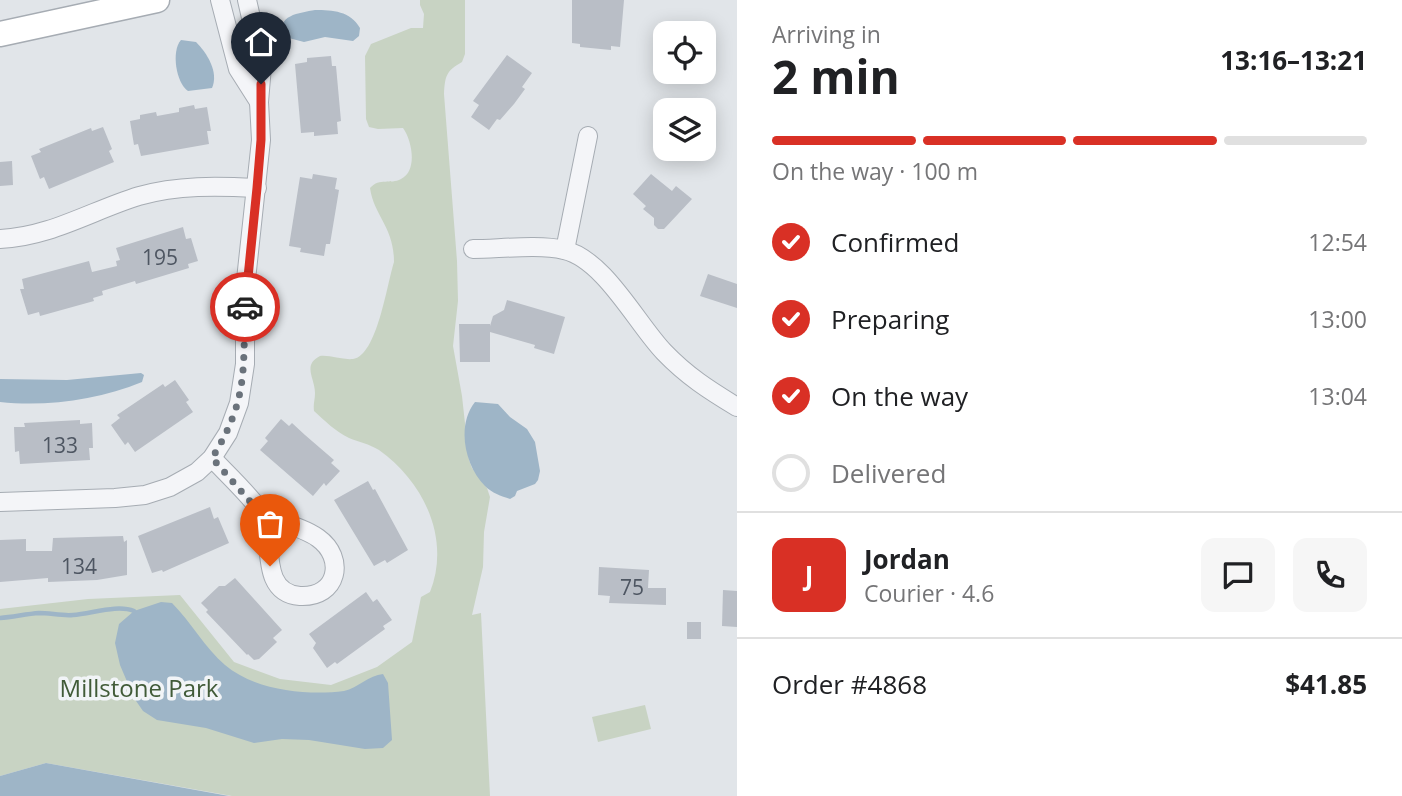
<!DOCTYPE html>
<meta charset="utf-8">
<style>
body{margin:0;font-family:"Open Sans",sans-serif;background:#f6f6f6;color:#202124;height:100vh;display:flex;flex-direction:column;font-size:26px;white-space:nowrap}
*{box-sizing:border-box;margin:0}
p{font-size:23px;color:#757577}
.icon{flex:none;width:38px;height:38px;fill:none;stroke:currentColor;stroke-width:2;stroke-linecap:round;stroke-linejoin:round}
.map{position:relative;flex:1;overflow:hidden}
.details{display:flex;flex-direction:column;background:#fff;width:665px}
.details>*{flex:none}
.controls{position:absolute;left:653px;top:21px;display:grid;gap:14px}
.controls a{display:grid;place-items:center;width:63px;height:63px;border-radius:14px;background:#fff;box-shadow:0 4px 18px #0003;font-size:35px}
.pin{position:absolute;display:grid;place-items:center;width:60px;height:60px;color:#fff;margin:-72px -30px;border-radius:50% 50% 50% 0;rotate:-45deg;box-shadow:0 0 7px #0007}
.pin .icon{rotate:45deg}
.courier{position:absolute;display:grid;place-items:center;width:70px;height:70px;margin:-35px;border:5px solid #d93025;border-radius:50%;background:#fff;color:#222;box-shadow:0 2px 9px #0007}
.overview em{font-style:normal;font-weight:700}
.overview div{display:flex;flex-direction:column-reverse}
.overview{display:flex;align-items:center;justify-content:space-between;height:119px;padding:0 35px}
h1{font-size:46px;font-weight:700;line-height:52px}
.bar{display:grid;grid-template-columns:repeat(4,1fr);gap:10px 7px;align-content:center;height:84px;padding:0 35px}
.bar i{height:9px;border-radius:5px;background:#e0e0e0}
.bar .selected{background:#d93025}
.bar p{grid-column:span 4}
.line{display:flex;align-items:center;gap:18px;padding:0 35px;border-top:2px solid #e0e0e0}
.line div{flex:1}
.round{display:grid;place-items:center;flex:none;width:74px;height:74px;border-radius:14px;background:#f6f6f6}
ol{padding:0 35px;list-style:none}
li{display:flex;align-items:center;gap:21px;height:77px}
li p{margin-inline-start:auto}
li .icon{padding:7px;border-radius:50%;background:#d93025;color:#fff;stroke-width:4}
li:last-child{color:#757577}
li i{width:38px;height:38px;border:4px solid #e0e0e0;border-radius:50%}
main{display:flex;flex:1;min-height:0}
.map>svg:first-child{display:block}
.green{fill:#c8d3c3}
.water{fill:#9eb5c7}
.lines{fill:none;stroke-linecap:round;stroke-linejoin:round}
.stream{stroke:#9eb5c7;stroke-width:4.5}
.building{fill:#b9bec6}
.minor-casing{stroke:#a6acb3;stroke-width:20}
.secondary-casing{stroke:#a6acb3;stroke-width:27}
.minor{stroke:#f4f5f8;stroke-width:18}
.secondary{stroke:#fff;stroke-width:24}
.done{stroke:#6a727b;stroke-width:7;stroke-dasharray:0 12.6}
.route{stroke:#d93025;stroke-width:9}
.labels{text-anchor:middle;dominant-baseline:central;stroke-width:7;stroke-linejoin:round;paint-order:stroke}
.number-label{font-size:21px;fill:#4e5662}
.park-label{font-size:24px;fill:#415b38;stroke:#f1f4f7}
</style>
<main>
<div class="map">
<svg width="737" height="796" viewBox="0 0 737 796">
<rect width="100%" height="100%" fill="#e1e5e9"/>
<g class="green">
<path d="M 420,0 L 465,0 L 465,54 L 462,62 C 446,71 445,76 444,94 L 457,261 L 458,301 L 453,346 L 462,396 L 469,460 L 472,468 L 487,488 L 490,497 L 484,532 L 483,567 L 472,615 L 481,613 L 490,796 L 232,796 L 46,763 L 0,776 L 0,609 L 88,599 L 180,595 L 234,662 L 280,679 L 331,685 L 377,667 L 412,642 L 421,597 L 430,592 C 451,539 424,482 379,450 C 369,444 359,442 349,438 C 335,431 325,421 314,411 C 313,404 315,400 315,393 C 315,378 302,365 320,356 C 331,355 342,360 353,359 C 377,356 387,284 394,262 C 394,227 374,216 370,188 C 380,177 390,185 401,179 C 418,171 412,140 403,128 L 378,129 L 369,127 L 366,119 L 365,56 L 371,44 L 411,28 L 423,28 L 424,14 L 420,5 Z"/>
<polygon points="645,705 651,729 598,742 592,717"/>
</g>
<g class="water">
<path d="M 315,10 C 333,10 350,11 360,28 L 359,36 L 353,41 L 325,37 L 304,42 L 285,37 C 274,15 300,13 315,10 Z"/>
<path d="M 181,40 L 196,42 C 207,53 219,72 212,88 L 188,91 C 176,83 171,51 181,40 Z"/>
<path d="M 141,373 L 144,375 L 142,382 C 99,400 46,407 0,402 L 0,379 L 67,380 Z"/>
<path d="M 475,402 L 498,404 L 510,417 L 527,429 L 535,442 L 540,471 L 538,480 L 535,484 L 517,491 L 515,496 L 510,499 C 501,496 492,493 485,486 C 465,466 456,426 475,402 Z"/>
<path d="M 161,602 L 172,603 C 191,622 205,648 225,665 C 254,690 307,696 344,691 C 358,688 369,675 383,674 L 388,683 L 392,740 L 383,748 L 365,749 L 309,740 L 282,739 L 254,743 L 206,728 L 157,720 L 143,711 L 134,698 L 120,665 L 115,643 L 119,624 L 134,611 Z"/>
<polygon points="46,763 229,796 0,796 0,776"/>
</g>
<g class="lines">
<path class="stream" d="M 0,618 C 13,617 26,614 39,613 C 50,613 62,616 73,615 C 91,614 117,604 134,611"/>
</g>
<g class="building">
<polygon points="572,0 624,0 620,47 611,46 611,50 580,47 580,44 572,43"/>
<polygon points="507,55 532,73 522,87 525,89 514,104 500,120 497,119 489,130 471,117 479,105 473,101"/>
<polygon points="331,56 332,66 336,66 341,121 337,122 338,134 314,136 314,132 301,133 295,64 307,62 307,58"/>
<polygon points="194,105 195,109 207,107 211,131 207,131 209,144 141,156 138,144 134,145 130,121 140,119 140,115 156,112 157,116 179,112 179,108"/>
<polygon points="103,127 112,149 109,151 114,162 49,189 44,177 40,179 31,156 41,152 39,149 91,128 92,131"/>
<polygon points="12,161 13,185 0,186 0,162"/>
<polygon points="313,174 337,178 335,189 339,190 330,244 326,244 324,256 300,252 301,248 289,246 300,177 312,179"/>
<polygon points="651,174 672,191 676,186 692,199 664,229 658,229 654,225 654,218 643,209 646,206 633,194"/>
<polygon points="183,227 186,239 191,238 198,261 188,264 189,268 136,284 135,281 102,291 103,295 93,298 94,301 40,316 39,312 28,315 20,289 24,289 22,279 89,261 92,272 117,266 116,261 120,260 116,248"/>
<polygon points="708,274 737,284 737,308 700,296"/>
<polygon points="507,300 565,317 554,354 534,348 535,345 490,332 490,362 460,362 459,324 490,324 490,326 493,316 504,310"/>
<polygon points="175,380 189,400 186,402 193,412 135,452 128,442 125,445 111,425 120,418 117,415 163,384 165,387"/>
<polygon points="281,419 289,426 292,423 305,435 334,460 331,463 340,471 326,486 324,483 313,496 260,450 268,441 265,438"/>
<polygon points="80,420 80,424 92,423 93,448 89,448 90,460 20,464 19,451 15,452 14,427 25,427 24,423"/>
<polygon points="368,481 373,490 375,489 408,550 387,563 385,560 374,566 334,500"/>
<polygon points="210,507 214,519 218,517 229,543 163,572 162,570 152,573 138,536"/>
<polygon points="123,536 124,542 127,540 127,575 97,580 48,582 48,578 0,582 0,540 26,539 26,551 52,551 53,538"/>
<polygon points="599,567 649,570 648,588 666,588 666,605 609,603 610,596 598,595"/>
<polygon points="235,578 282,630 273,638 277,642 259,659 254,660 248,654 247,655 206,612 208,610 201,603 219,586 225,586"/>
<polygon points="723,590 737,591 737,627 722,626"/>
<polygon points="366,592 373,602 377,599 392,620 383,626 385,629 337,664 335,662 327,668 313,648 316,643 309,634"/>
<rect x="687" y="622" width="14" height="17"/>
</g>
<g class="lines">
<g class="minor-casing">
<g id="minor">
<polyline points="220,0 238,69 259,102"/>
<path d="M 0,239 C 50,237 93,210 139,196 C 178,185 217,186 257,188"/>
<path d="M 473,249 C 498,249 540,244 564,250 C 604,259 637,324 664,352 C 687,376 709,390 737,407"/>
<polyline points="565,250 588,136"/>
<path d="M 212,458 C 224,471 256,501 263,515 C 274,537 258,593 300,596 C 338,598 346,558 318,538 C 303,527 281,523 263,516"/>
<polyline points="0,502 115,498 145,495 170,487 197,472 212,458 228,433 239,403 245,364 245,289 261,140 259,102 262,66 247,0"/>
</g>
</g>
<g class="secondary-casing">
<polyline id="secondary" points="0,34 157,0"/>
</g>
<use href="#minor" class="minor"/>
<use href="#secondary" class="secondary"/>
</g>
<g class="lines">
<path class="done" d="M 245,307 C 243,372 248,400 212,458 L 263,516 L 270,566"/>
<polyline class="route" points="245,307 257,188 261,140 261,84"/>
</g>
<g class="labels">
<g class="number-label">
<text x="160" y="257">195</text>
<text x="60" y="445">133</text>
<text x="79" y="566">134</text>
<text x="632" y="587">75</text>
</g>
<g class="park-label">
<text x="139" y="687">Millstone Park</text>
</g>
</g>
</svg>
<div class="controls">
<a><svg class="icon" aria-label="locate" viewBox="0 0 24 24"><circle cx="12" cy="12" r="6"/><path d="M12 2v4M12 18v4M2 12h4M18 12h4"/></svg></a>
<a><svg class="icon" aria-label="layers" viewBox="0 0 24 24"><path d="M12 4l9 5-9 5-9-5zM3 14l9 5 9-5"/></svg></a>
</div>
<div class="pin" style="left:270px;top:566px;background:#ea580c"><svg class="icon" aria-label="bag" viewBox="0 0 24 24"><path d="M5 8h14l-1 12H6zM9 8a3 3 0 0 1 6 0"/></svg></div>
<div class="pin" style="left:261px;top:84px;background:#1f2937"><svg class="icon" aria-label="home" viewBox="0 0 24 24"><path d="M3 11l9-7 9 7M6 9v11h12V9"/></svg></div>
<div class="courier" style="left:245px;top:307px"><svg class="icon" aria-label="car" viewBox="0 0 24 24"><path d="M5 17H2v-5l4-1 3-4h7l3 4 3 1v5h-3M9 17h6M6 11h13"/><circle cx="7" cy="17" r="2"/><circle cx="17" cy="17" r="2"/></svg></div>
</div>
<section class="details">
<div class="overview"><div><h1>2 min</h1><p>Arriving in</p></div><em>13:16–13:21</em></div>
<div class="bar"><i class="selected"></i><i class="selected"></i><i class="selected"></i><i></i><p>On the way · 100 m</p></div>
<ol>
<li><svg class="icon" aria-label="check" viewBox="0 0 24 24"><path d="M5 12l5 5 9-10"/></svg>Confirmed<p>12:54</p></li>
<li><svg class="icon" aria-label="check" viewBox="0 0 24 24"><path d="M5 12l5 5 9-10"/></svg>Preparing<p>13:00</p></li>
<li><svg class="icon" aria-label="check" viewBox="0 0 24 24"><path d="M5 12l5 5 9-10"/></svg>On the way<p>13:04</p></li>
<li><i></i>Delivered</li>
</ol>
<div class="line" style="height:126px"><b class="round" style="background:#d93025;color:#fff">J</b><div><b>Jordan</b><p>Courier · 4.6</p></div><a class="round"><svg class="icon" aria-label="chat" viewBox="0 0 24 24"><path d="M4 5h16v11H9l-5 4z"/></svg></a><a class="round"><svg class="icon" aria-label="phone" viewBox="0 0 24 24"><path d="M5 4h4l2 5-3 2q2 4 5 5l2-3 5 2v4C11 20 4 13 5 4z"/></svg></a></div>
<div class="line" style="height:91px"><div>Order #4868</div><b>$41.85</b></div>
</section>
</main>
